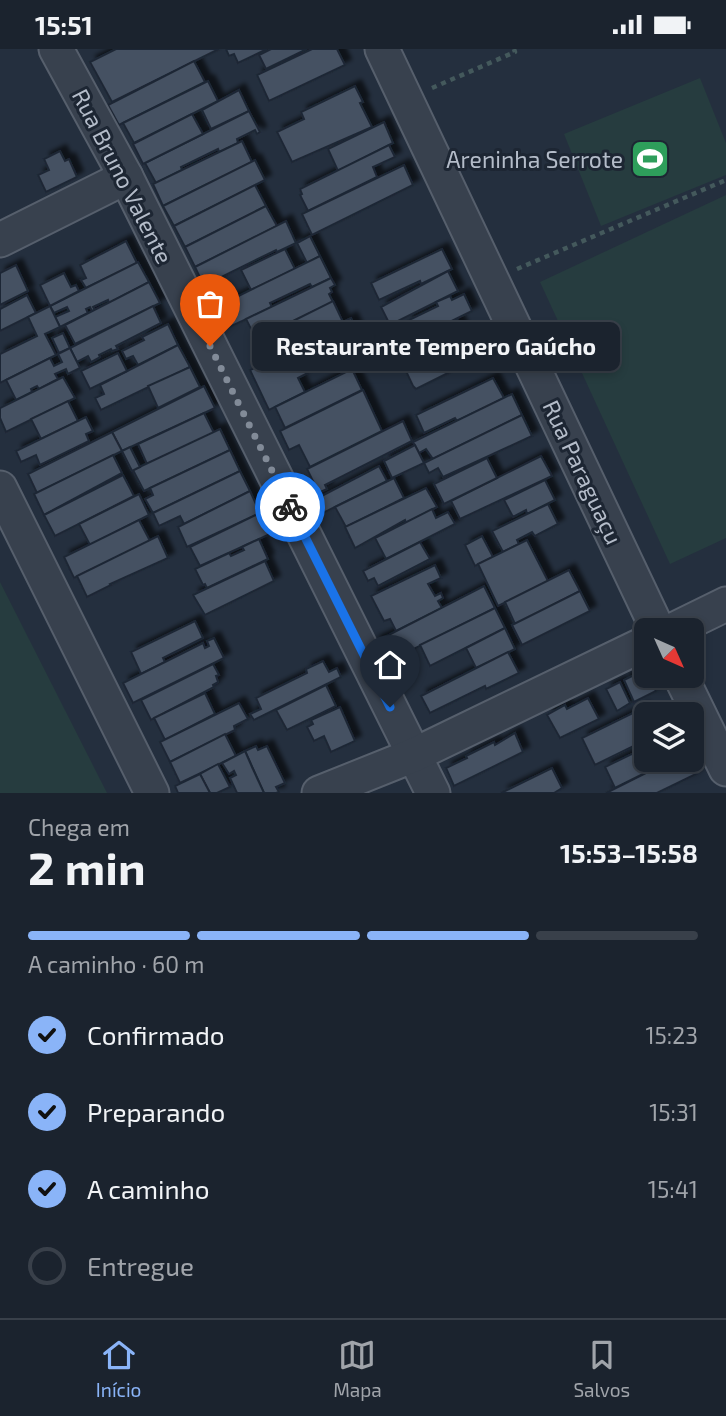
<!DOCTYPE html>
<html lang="pt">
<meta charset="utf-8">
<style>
body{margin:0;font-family:"Exo 2",sans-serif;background:#282f3a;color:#f1f3f6;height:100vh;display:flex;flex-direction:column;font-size:26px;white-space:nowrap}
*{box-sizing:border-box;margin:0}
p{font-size:23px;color:#a0a4aa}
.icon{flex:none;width:38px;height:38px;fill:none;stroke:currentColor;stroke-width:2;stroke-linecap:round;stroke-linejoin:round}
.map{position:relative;height:744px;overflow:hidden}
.sheet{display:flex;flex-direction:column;background:#1b232e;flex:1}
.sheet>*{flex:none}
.needle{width:46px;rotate:135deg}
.controls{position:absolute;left:634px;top:569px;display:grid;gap:14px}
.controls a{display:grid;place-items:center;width:70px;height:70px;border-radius:10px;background:#1b232e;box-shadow:0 4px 10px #0003,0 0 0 2px #39404a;font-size:35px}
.pin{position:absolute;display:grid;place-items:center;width:60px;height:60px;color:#fff;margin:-72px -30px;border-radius:50% 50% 50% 0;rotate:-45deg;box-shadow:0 0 7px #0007}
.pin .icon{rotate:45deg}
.courier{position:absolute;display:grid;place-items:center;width:70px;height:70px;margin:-35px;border:5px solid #1a73e8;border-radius:50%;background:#fff;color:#222;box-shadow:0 2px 9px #0007}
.bubble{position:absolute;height:49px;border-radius:10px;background:#1b232e;box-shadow:0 4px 10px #0003,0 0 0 2px #39404a;font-size:23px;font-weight:700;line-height:49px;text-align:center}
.overview em{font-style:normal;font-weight:700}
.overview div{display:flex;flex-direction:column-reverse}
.overview{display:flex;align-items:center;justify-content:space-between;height:119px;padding:0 28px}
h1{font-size:46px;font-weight:700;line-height:52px}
.bar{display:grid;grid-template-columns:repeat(4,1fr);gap:10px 7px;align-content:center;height:84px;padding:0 28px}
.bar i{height:9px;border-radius:5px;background:#39404a}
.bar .on{background:#8ab4f8}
.bar p{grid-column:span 4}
ol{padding:0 28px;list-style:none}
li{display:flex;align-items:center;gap:21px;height:77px}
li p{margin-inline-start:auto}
li .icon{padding:7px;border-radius:50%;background:#8ab4f8;color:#111;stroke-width:4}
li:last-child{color:#a0a4aa}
li i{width:38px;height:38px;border:4px solid #39404a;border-radius:50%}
.status{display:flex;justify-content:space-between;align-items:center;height:49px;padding:0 35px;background:#1b232e;direction:ltr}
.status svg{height:19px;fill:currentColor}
.menu{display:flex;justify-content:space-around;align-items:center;height:98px;border-top:2px solid #39404a;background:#1b232e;font-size:19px;color:#a0a4aa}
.menu a{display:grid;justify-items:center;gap:4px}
.menu .on{color:#8ab4f8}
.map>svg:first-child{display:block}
.green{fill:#263c3f}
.building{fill:#455162;stroke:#1f2835;stroke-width:2;filter:url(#shadow)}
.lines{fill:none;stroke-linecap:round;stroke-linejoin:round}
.minor-casing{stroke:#565f6c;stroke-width:37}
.path{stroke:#44595c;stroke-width:4.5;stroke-dasharray:5 5;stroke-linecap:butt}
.minor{stroke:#38414e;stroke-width:33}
.done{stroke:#828b98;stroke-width:7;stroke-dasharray:0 12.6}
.route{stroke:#1a73e8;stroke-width:9}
.labels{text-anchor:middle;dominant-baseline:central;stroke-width:6;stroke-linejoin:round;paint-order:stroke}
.poi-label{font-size:23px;fill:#b4bcc9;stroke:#1d2633;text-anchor:end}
.street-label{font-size:23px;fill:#b4bcc9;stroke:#1d2633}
</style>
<div class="status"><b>15:51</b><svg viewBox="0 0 49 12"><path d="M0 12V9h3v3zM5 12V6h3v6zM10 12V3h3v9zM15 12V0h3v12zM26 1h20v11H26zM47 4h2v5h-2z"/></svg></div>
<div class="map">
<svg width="726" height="744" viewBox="0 0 726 744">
<defs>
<filter id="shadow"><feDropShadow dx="6" dy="-6" stdDeviation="2" flood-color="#0009"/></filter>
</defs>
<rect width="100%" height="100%" fill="#242f3e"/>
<g class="green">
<polygon points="700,29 726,94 726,126 601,177 564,85"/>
<polygon points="726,146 726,489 670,515 540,233"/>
<polygon points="0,533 107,744 0,744"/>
</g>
<g class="building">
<polygon points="116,0 219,0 112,53 90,13"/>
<polygon points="226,0 267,0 238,14 234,5 229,7"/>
<polygon points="271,0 307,0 266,20 259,6"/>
<polygon points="312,0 337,0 345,16 269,52 257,26"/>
<polygon points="194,12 205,33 119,76 108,56"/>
<polygon points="208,32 218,52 134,94 123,74"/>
<polygon points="355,37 363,53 360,54 372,78 292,113 277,83 304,70 301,63"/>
<polygon points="239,41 249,62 211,80 202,61"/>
<polygon points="249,62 260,83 257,85 255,81 237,90 238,94 219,103 218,100 181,118 182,121 156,134 145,114"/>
<polygon points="192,65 203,85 143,115 133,95"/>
<polygon points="384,73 393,94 338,122 328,100"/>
<polygon points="242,92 252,113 163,157 153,135"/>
<polygon points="389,96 395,108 373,118 377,128 308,162 300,146 302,145 300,140"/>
<polygon points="60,102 65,112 69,110 77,128 46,143 38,126 49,121 44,110"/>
<polygon points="255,111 265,131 174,177 163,157"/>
<polygon points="404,116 413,136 312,186 302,165"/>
<polygon points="255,136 266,157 185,198 174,177"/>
<polygon points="266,157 277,177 195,218 185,198"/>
<polygon points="286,172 296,194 277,203 276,201 219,229 219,231 205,239 195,218"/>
<polygon points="310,187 320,207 307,214 297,194"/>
<polygon points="126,192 137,214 86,239 81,231 86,229 85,227 80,216"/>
<polygon points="285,200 295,220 251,241 241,221"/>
<polygon points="442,200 452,220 421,235 420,232 379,251 371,234"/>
<polygon points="320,207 331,229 312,238 310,235 270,254 272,258 225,280 214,259"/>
<polygon points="138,213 149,233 109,254 108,251 93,258 95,261 92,262 90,258 86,260 88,264 60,278 55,268 69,262 67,258 54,264 50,257"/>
<polygon points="16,216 28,242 0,256 0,224"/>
<polygon points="448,222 458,242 390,276 381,258"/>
<polygon points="64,224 71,238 76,236 79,242 50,257 40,236"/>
<polygon points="331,229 335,236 330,239 332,243 329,245 333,253 256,290 246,270"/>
<polygon points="149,233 160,254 75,295 65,276"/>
<polygon points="464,245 472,262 415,290 407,272 438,257 436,253 450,247 452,251"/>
<polygon points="27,246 36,264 0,282 0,260"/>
<polygon points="333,252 343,273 282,304 271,283"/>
<polygon points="50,257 60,278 45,285 56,306 0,334 0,305 37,287 28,268"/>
<polygon points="153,257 161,274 116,297 118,300 112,302 111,300 99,306 100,308 91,313 88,307 77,313 70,299"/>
<polygon points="351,269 371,311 352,320 331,279"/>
<polygon points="457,270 467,290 458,294 456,292 403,318 394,300"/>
<polygon points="168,275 178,296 138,316 133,307 126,310 122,302 144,291 142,288"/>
<polygon points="63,284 70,299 59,304 52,289"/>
<polygon points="320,285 333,311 298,329 305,343 269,361 250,321 285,305 289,305 287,301"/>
<polygon points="469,289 479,309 468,314 467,311 456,316 458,319 416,340 413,337 405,320"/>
<polygon points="178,296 190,318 101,361 95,349 104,345 100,336"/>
<polygon points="70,299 80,319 68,325 66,320 55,325 58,330 39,340 37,337 31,340 32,343 16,351 6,331 50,309 54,317 62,313 58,305"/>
<polygon points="118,304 127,322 90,340 81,322"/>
<polygon points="190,318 200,338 158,359 148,337"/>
<polygon points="352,320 362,341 285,379 275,358"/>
<polygon points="63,328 75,349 6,383 0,369 0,359"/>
<polygon points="493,329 504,349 457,372 455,369 424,384 416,366"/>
<polygon points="204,337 215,359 122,402 112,383"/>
<polygon points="363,341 382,382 310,418 299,396 289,401 280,382"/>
<polygon points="512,345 522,366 433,410 426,400 419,404 413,393"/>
<polygon points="68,352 78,372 41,390 31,370"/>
<polygon points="204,364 214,384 147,415 138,395"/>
<polygon points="522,366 532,387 443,428 438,419 429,424 424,414"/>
<polygon points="86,368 93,382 86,385 89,392 40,416 36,406 21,413 16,402"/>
<polygon points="403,372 412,392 325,436 327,440 312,447 307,438 314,434 307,420"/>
<polygon points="220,380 230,401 144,442 133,421"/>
<polygon points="112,383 122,402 37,444 28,425"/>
<polygon points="415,396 424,414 392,429 384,412"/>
<polygon points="130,398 140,418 132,422 122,402"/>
<polygon points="230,401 240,422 153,464 145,450 153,446 150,439"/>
<polygon points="113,406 122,424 44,466 34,445"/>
<polygon points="541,407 552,427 460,470 451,452"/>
<polygon points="487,409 497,429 444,455 434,435"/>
<polygon points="379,417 387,432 321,465 314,451"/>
<polygon points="240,422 250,442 184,475 180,467 159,477 153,464"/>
<polygon points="123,426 134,447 55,487 44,466"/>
<polygon points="394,429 404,449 346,478 335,458"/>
<polygon points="545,431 555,451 527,465 526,461 513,468 504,451"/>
<polygon points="426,439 437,458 406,474 405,471 355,499 345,478"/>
<polygon points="250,442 260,464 187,498 178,478"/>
<polygon points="139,445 149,466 90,496 79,475"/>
<polygon points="548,455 558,475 535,487 532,483 517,491 519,495 503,503 492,482"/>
<polygon points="432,460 436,469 448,463 455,475 386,510 375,489"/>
<polygon points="260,464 270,485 200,517 190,498"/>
<polygon points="139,471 150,492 74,529 64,508"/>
<polygon points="158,487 168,509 110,535 111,536 87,548 77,527"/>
<polygon points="482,487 493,508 475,517 465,496"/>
<polygon points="259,490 268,510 207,539 205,535 203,536 195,520 229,504 231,507 244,501 242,498"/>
<polygon points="527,491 548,532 498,557 478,515"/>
<polygon points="420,493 430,510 378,537 374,529 368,532 363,522"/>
<polygon points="265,512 274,532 205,566 193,546"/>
<polygon points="435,516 441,529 428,535 435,547 441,544 443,549 438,552 442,559 396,582 390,570 384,572 371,547"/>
<polygon points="569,521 580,542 515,575 505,553"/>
<polygon points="484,537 495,559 386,614 375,593"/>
<polygon points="580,542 590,562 522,596 512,576"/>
<polygon points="495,559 505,579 430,617 420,596"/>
<polygon points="195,572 203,589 163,609 165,613 141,625 131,603"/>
<polygon points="505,579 515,600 476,619 466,599"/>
<polygon points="214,589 224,609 133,654 123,634 203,594 205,599 209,597 207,592"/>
<polygon points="508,603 519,624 486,640 485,637 430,664 421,647"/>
<polygon points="323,612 329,623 337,619 341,628 254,671 250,665 261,660 256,649 307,624 306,620"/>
<polygon points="213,615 219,626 216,627 218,633 213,636 214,638 151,671 141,651"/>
<polygon points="646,620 646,626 649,626 656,642 634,653 624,631"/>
<polygon points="620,633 630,654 617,662 606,640"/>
<polygon points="326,636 336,657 287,681 276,661"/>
<polygon points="205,644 215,665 165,691 154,669"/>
<polygon points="588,649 599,670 560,689 547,666 565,656 567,660"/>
<polygon points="239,654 248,670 234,677 235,681 170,713 160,693"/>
<polygon points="340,658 355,692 331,703 324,687 314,692 307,678 313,675 311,671"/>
<polygon points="643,659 646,665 646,691 595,716 582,689"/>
<polygon points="515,684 523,703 454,737 446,719 467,709 466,707 494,693 495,696"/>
<polygon points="225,685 236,707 180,734 170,713"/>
<polygon points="256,697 258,701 267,697 285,734 276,738 279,743 276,744 264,744 245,702"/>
<polygon points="646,698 646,710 673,710 615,739 605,718"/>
<polygon points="245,702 252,718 264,744 237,744 230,729 236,726 234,722 229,725 222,714"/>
<polygon points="683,710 689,710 696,725 657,744 606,744 672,711 674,715"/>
<polygon points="218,715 230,738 217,744 210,744 200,725"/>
<polygon points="552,719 562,739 554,744 501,744"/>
<polygon points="200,725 210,744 178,744 175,737"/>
</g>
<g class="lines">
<g class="minor-casing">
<g id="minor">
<polyline points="56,0 126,128 433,744"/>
<polyline points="382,0 658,581"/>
<polyline points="0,191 126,128"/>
<polyline points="0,439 152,744"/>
<polyline points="673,581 726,555"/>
<polyline points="680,626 726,720"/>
<polyline points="319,744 414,706 646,594"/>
</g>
</g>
<g class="path">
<polyline points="432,39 515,3 514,0"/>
<polyline points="517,220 726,131"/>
</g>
<use href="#minor" class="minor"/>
</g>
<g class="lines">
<polyline class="done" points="210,297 290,458"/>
<polyline class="route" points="290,458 390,658"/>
</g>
<defs>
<g id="stadium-square" transform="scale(2.0125)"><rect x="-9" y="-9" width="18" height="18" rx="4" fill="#2e9e5b" stroke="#1d2633"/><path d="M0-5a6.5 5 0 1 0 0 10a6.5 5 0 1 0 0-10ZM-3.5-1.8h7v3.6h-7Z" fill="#fff"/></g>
</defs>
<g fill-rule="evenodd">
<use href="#stadium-square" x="650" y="110"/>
</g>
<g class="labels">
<g class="poi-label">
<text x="623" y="110">Areninha Serrote</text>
</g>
<g class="street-label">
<text transform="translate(123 127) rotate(63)">Rua Bruno Valente</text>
<text transform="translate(583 423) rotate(65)">Rua Paraguaçu</text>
</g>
</g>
</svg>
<div class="controls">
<a><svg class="needle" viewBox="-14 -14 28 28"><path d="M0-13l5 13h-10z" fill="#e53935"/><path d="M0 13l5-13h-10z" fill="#a0a4aa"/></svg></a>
<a><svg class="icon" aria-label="layers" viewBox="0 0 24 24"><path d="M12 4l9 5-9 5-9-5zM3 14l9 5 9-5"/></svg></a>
</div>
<div class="pin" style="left:210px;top:297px;background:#ea580c"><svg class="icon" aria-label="bag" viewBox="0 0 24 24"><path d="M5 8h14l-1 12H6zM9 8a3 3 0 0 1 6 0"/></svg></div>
<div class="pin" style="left:390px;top:658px;background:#1f2937"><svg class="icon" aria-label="home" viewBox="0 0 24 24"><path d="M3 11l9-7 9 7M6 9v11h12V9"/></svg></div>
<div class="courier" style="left:290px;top:458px"><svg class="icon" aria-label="bike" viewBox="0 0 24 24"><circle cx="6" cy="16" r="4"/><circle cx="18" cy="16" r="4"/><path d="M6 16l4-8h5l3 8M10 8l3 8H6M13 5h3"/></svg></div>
<div class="bubble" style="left:252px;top:273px;width:368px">Restaurante Tempero Gaúcho</div>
</div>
<section class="sheet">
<div class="overview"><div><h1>2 min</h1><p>Chega em</p></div><em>15:53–15:58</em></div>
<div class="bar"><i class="on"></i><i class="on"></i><i class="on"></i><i></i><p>A caminho · 60 m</p></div>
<ol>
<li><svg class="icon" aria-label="check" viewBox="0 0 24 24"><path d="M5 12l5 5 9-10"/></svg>Confirmado<p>15:23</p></li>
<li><svg class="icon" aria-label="check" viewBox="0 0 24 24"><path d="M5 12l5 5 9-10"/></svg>Preparando<p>15:31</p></li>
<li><svg class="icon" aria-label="check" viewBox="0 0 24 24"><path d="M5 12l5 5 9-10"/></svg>A caminho<p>15:41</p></li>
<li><i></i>Entregue</li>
</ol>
</section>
<nav class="menu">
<a class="on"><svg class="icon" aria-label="home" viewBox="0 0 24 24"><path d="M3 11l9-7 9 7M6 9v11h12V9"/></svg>Início</a>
<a><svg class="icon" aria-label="map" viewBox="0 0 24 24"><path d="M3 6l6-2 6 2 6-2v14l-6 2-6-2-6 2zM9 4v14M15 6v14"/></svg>Mapa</a>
<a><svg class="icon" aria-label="saved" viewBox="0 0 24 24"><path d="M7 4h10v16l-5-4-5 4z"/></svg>Salvos</a>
</nav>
